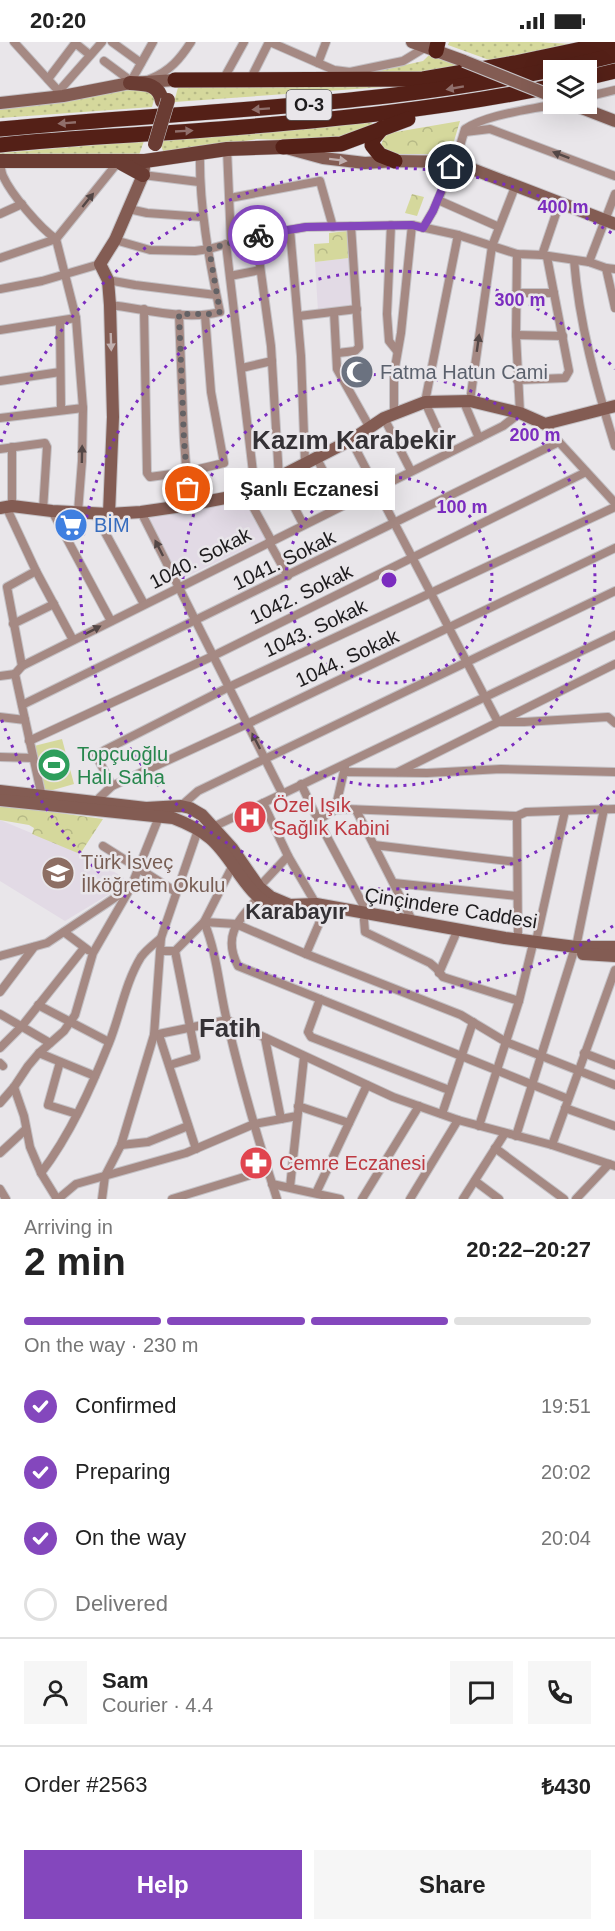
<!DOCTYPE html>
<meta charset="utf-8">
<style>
body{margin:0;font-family:Arial,sans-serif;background:#f6f6f6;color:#222;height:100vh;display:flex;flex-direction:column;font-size:22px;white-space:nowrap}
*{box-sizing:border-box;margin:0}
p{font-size:20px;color:#767676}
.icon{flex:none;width:33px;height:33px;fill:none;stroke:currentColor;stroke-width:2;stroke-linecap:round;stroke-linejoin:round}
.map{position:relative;height:1157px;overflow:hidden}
.panel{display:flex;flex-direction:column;background:#fff;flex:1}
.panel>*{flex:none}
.fabs{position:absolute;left:543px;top:18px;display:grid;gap:12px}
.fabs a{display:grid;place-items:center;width:54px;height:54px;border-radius:0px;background:#fff;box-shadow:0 6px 24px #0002;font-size:30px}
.pin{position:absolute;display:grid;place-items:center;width:51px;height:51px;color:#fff;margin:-26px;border:3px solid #fff;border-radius:50%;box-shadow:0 2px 6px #0007}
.courier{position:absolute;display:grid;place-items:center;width:60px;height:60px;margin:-30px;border:4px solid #8447bd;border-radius:50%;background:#fff;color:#222;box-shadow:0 2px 8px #0007}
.bubble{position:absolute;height:42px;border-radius:0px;background:#fff;box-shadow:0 6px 24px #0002;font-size:20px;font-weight:600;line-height:42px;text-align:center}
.head em{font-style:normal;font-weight:600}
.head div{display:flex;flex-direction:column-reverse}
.head{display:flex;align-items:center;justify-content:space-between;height:102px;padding:0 24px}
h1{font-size:39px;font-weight:600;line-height:45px}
.bar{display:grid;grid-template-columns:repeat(4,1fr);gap:9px 6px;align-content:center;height:72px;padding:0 24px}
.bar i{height:8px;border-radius:4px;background:#e0e0e0}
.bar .selected{background:#8447bd}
.bar p{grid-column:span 4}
.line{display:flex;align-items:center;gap:15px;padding:0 24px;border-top:2px solid #e0e0e0}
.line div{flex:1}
.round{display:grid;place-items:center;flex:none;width:63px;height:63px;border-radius:0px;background:#f6f6f6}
ol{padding:0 24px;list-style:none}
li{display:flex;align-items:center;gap:18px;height:66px}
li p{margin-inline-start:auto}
li .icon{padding:6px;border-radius:50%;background:#8447bd;color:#fff;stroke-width:4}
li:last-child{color:#767676}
li i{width:33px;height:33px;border:3px solid #e0e0e0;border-radius:50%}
.cta{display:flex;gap:12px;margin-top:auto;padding:12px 24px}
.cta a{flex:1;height:69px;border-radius:0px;background:#8447bd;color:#fff;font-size:24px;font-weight:600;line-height:69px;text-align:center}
.cta a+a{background:#f6f6f6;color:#222}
.status{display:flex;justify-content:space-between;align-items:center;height:42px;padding:0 30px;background:#fff;direction:ltr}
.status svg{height:16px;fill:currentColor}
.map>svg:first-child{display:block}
.built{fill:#e2dae5}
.grass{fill:url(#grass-dots)}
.park{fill:url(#park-crowns)}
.pitch{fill:#d5d89c}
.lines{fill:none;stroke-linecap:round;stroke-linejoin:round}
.street-casing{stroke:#c4c1c5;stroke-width:10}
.secondary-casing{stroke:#c4c1c5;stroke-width:14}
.primary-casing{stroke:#c4c1c5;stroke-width:15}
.highway-casing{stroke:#c4c1c5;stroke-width:16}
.street{stroke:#a58983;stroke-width:8}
.secondary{stroke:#835c53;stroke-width:12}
.primary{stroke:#6a3c33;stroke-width:14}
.highway{stroke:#542017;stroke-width:15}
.secondary-bridge-casing{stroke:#c4c1c5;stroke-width:14;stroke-linecap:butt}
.primary-bridge-casing{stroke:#c4c1c5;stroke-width:15;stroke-linecap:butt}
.secondary-bridge{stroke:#835c53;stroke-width:12}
.primary-bridge{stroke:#6a3c33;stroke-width:14}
.oneway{fill:#906f6b}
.oneway2{fill:#534746}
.oneway3{fill:#c0afae}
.done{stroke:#646265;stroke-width:6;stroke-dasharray:0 10.8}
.route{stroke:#8447bd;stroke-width:8}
.ring{fill:none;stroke:#7b2cbf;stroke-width:3;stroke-dasharray:3 6}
.labels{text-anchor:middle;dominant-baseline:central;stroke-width:5;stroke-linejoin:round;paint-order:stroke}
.shield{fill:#e9e6ea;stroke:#5a585a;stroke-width:1.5}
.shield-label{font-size:18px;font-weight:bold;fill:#1d1b1d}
.worship-label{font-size:20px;fill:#5b616d;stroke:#e9e6ea;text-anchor:start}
.shop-label{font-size:20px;fill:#366cbe;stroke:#e9e6ea;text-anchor:start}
.street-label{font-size:20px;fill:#1d1b1d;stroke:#e9e6ea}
.leisure-label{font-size:20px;fill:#27864d;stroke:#e9e6ea;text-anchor:start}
.health-label{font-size:20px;fill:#be3a42;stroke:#e9e6ea;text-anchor:start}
.education-label{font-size:20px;fill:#785e54;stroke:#e9e6ea;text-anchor:start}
.quarter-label{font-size:22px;font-weight:bold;fill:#343135;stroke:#e9e6ea}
.district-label{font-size:26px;font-weight:bold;fill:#343135;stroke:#e9e6ea}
.centre{fill:#7b2cbf;stroke:#e9e6ea;stroke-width:3}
.ring-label{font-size:18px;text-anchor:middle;font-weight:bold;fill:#7b2cbf;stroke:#e9e6ea;stroke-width:5;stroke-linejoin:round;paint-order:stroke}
</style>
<div class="status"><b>20:20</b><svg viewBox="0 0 49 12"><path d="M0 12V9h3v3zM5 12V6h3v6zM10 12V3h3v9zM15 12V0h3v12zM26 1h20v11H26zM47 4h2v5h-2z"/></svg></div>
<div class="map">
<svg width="615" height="1157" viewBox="0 0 615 1157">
<defs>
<pattern id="grass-dots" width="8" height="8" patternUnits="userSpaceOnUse" patternTransform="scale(1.5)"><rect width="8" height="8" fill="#d5d89c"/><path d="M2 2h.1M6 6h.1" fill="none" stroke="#b6b986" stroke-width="1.8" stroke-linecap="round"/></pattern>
<pattern id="park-crowns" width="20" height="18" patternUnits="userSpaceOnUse" patternTransform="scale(1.5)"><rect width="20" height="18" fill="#d5d89c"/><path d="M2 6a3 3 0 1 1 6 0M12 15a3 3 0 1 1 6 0" fill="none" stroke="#b6b986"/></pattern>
</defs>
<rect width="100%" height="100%" fill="#e9e6ea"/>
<g class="built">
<polygon points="349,216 351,265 318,269 315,220"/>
<polygon points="244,457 266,497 181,537 147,475"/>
<polygon points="0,778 94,817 124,836 121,845 65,879 0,839"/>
</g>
<g class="grass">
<polygon points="449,0 539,0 586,3 492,19 448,3"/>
<polygon points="430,12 463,26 425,31 365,32 423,19"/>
<polygon points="382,40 384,45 174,60 179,42"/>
<polygon points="131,46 144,47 155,54 152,65 0,76 0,65"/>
<polygon points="372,80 371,87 337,100 257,97 170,112 164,111 161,104 163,99"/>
<polygon points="144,99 139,113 0,113 0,111"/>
</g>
<g class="park">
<polygon points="460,79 451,109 444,112 390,112 383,108 381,103 384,95 390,91"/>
<polygon points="412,152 424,155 417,174 405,171"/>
<polygon points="348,189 349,216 315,220 314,202 329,201 329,191"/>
<polygon points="0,763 103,777 80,812 32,792 34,786 29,783 0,778"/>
</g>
<polygon class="pitch" points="62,697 74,742 46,750 34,704"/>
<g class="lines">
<g class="street-casing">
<g id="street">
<polyline points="14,0 63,54"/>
<polyline points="112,0 141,21"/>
<polyline points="270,0 334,28 350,30 403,19 426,5"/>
<polyline points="75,1 90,13"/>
<polyline points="104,19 131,39"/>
<polyline points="318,21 326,0"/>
<polyline points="48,37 76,0"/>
<path d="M 150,37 C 170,29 180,17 191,0"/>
<polyline points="223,38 244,0"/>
<polyline points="250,38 269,0"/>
<polyline points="130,41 153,0"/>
<polyline points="59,49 102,0"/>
<polyline points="586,55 615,48"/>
<polyline points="465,90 490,87 615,134"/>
<polyline points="227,107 231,200"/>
<path d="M 0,120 C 1,125 1,130 3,134 C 11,152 40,186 56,197"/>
<polyline points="143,133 199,140"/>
<polyline points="230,156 320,139 333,185"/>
<polyline points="438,158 499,185"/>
<polyline points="129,167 147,171 203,175"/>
<polyline points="0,172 22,162"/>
<polyline points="391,183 387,272 389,299 397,309"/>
<path d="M 423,186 L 433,169 L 457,114 L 465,87 C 488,72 529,68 556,62"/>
<polyline points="290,188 301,314 305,420"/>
<polyline points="256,194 271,304 279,436 303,482"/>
<polyline points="56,197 76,276 83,366 82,419 78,470"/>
<polyline points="115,198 150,208 195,209 209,207 256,194 306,185 412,183 458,193 517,212 542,213 589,220 606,226 615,227"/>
<polyline points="226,202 255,447"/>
<polyline points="542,213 560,160"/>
<polyline points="0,216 56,197 119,119"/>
<path d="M 574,218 C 579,281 596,343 615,404"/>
<polyline points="589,220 615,152"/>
<polyline points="606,226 615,266"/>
<polyline points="230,234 260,228"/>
<polyline points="108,238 135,243 216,253"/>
<polyline points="0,247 42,239 100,222"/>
<polyline points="516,251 554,251"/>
<path d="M 110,263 C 145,267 185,279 220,270 C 209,218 199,164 200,111"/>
<polyline points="144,267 147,431 150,435 186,430 224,421 211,350 205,273"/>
<polyline points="334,270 337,327 369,384"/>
<polyline points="179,272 184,398 189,463"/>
<polyline points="299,274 357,267"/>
<polyline points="60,279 61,368"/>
<polyline points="0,288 76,276"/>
<polyline points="516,293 563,294"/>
<polyline points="338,311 355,309 359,305 351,184"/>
<polyline points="242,326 272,319"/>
<polyline points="517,338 565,336 569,329 547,215"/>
<polyline points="0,339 60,330"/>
<polyline points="463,358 479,396"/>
<polyline points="470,359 492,204 515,145"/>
<polyline points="394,371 394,331 401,291 412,183"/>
<polyline points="0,376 83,366"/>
<polyline points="384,376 411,429"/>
<polyline points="545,382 559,400 615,461"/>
<polyline points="351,398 498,680 524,680 608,675 615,681"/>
<polyline points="12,405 12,464 9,471 36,529 73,598"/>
<polyline points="0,407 45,401 47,405 43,468"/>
<polyline points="448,411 425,360 458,193"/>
<polyline points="316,415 341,463"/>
<polyline points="246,452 271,498"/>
<polyline points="52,469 111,579"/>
<polyline points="141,470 282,751"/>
<polyline points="95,472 144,562"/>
<polyline points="269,500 288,534"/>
<polyline points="13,582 54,562"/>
<polyline points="22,624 7,545 36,529"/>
<polyline points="15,632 22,624 503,384 520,371 516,293 517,212"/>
<polyline points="15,632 42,755"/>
<polyline points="0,634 15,632"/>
<polyline points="22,663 559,400"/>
<polyline points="0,675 25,678"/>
<polyline points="29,699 213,614 586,430"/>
<polyline points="0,715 33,716"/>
<polyline points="344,730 427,731 501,727 615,730"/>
<polyline points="398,730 615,622"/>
<polyline points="301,742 318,778 368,872"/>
<polyline points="112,744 96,713 105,708 229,645 615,465"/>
<polyline points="96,759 112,744 247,682 615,506"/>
<polyline points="263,761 288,814 316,862"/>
<polyline points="181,764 198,749 615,549"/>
<polyline points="335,768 345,725"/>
<polyline points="356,768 413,880"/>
<polyline points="517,774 518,898"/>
<polyline points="318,778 335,768 346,767 517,774 526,770 615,767"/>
<polyline points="213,785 615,593"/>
<polyline points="374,803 517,820"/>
<polyline points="103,804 176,850"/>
<path d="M 233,823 L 204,880 C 217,911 219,946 227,979 C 241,1039 258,1098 277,1157"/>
<polyline points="394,841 517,854"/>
<polyline points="259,845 288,814"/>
<path d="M 258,856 C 239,878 222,893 238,924 L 568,1057"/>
<polyline points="364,878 365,890 430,921 437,927 443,935 519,959"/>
<polyline points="64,890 88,908"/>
<polyline points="536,899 565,769"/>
<polyline points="576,905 604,767"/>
<polyline points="161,909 175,909 204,880 236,882 306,912 461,973 506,1000 615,1043"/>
<polyline points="306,912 324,870"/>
<polyline points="0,914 47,901 128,847"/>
<polyline points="439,931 455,894"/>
<polyline points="0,950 34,905"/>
<polyline points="320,957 308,990 311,995 449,1048"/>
<polyline points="38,963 109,1000"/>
<polyline points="0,972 50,1001"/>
<polyline points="154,993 227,978 393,1055 458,1078 552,1103 615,1124"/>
<polyline points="159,993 196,1107"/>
<polyline points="265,996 281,1077"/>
<polyline points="0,1006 22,984 84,906"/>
<polyline points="39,1011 95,1034"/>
<polyline points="584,1011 615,1023"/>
<polyline points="60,1020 48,1063 77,1072"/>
<polyline points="0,1021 3,1024"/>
<polyline points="170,1023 196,1015 175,909"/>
<polyline points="14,1045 24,1074 30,1105 41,1131 57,1157"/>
<polyline points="0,1061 14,1045 28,1024 39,1011 64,989 75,973 93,911 131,845 159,775"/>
<polyline points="298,1064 349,1081"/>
<polyline points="565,1066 615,1084"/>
<polyline points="442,1072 473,980"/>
<polyline points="479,1084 519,959 532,906"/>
<polyline points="516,1094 573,912"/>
<polyline points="121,1103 148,1100 188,1084"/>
<polyline points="552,1103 615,928"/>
<polyline points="495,1106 564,1157"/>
<polyline points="0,1111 26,1087"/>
<path d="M 41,1131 C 70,1093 91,1046 109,1001 C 120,974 125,941 141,915 C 146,908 154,902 161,896"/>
<polyline points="475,1139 499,1157"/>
<polyline points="272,1142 340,1157"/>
<polyline points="290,1145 304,1015"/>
<polyline points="0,1147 6,1157"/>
<polyline points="316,1151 367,1043"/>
<polyline points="58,1157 76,1142 186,1111 254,1082 297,1074"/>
<polyline points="102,1157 105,1134 121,1103 154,993 161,896 198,788"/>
<polyline points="172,1157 267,1128"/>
<polyline points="362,1157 419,1064"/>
<polyline points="410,1157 458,1078"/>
<polyline points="463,1157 505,1091"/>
<polyline points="576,1157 609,1122"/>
</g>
</g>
<g class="secondary-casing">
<g id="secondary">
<polyline points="412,0 464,19"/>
<polyline points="0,61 63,54 130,41 175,38"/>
<polyline points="571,62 615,79"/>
<polyline points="290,107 323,116 365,121 395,119 454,120 615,182"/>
<polyline points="0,466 12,464 52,469 109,472 141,470 189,463 246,452 351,398 384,376 425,360 470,359 520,371 545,382 615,364"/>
<polyline points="109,472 113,375 110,263 108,238 100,222 115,198 143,133 144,125"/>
<polyline points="0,749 146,766 181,764 190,766 202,773 213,785 232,806 259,845 271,855 290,863 316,862 505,896 576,905 615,905"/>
<path d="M 0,758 L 173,776 C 186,781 199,787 210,796 C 234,816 245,854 276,866"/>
<polyline points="583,912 615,914"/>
</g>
</g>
<g class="primary-casing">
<g id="primary">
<path d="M 130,41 C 144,42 159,41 162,59"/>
<polyline points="0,119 145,119 227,107 283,105"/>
<polyline points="121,121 143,133"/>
</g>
</g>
<g class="highway-casing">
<g id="highway">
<polyline points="436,9 438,0"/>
<polyline points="586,36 615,29"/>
<polyline points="175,38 423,37 515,21 615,0"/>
<polyline points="382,86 373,97 372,103 380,113 395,119"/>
<path d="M 0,87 C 206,67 414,65 615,13"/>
<path d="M 0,103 C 73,95 146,93 219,87 C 331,78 443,67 554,44"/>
<polyline points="283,105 341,102 408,77"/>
</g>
</g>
<use href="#street" class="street"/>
<use href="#secondary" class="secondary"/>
<use href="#primary" class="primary"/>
<use href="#highway" class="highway"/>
<g class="secondary-bridge-casing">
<polyline id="secondary-bridge" points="464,19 554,55"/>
</g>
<g class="primary-bridge-casing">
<polyline id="primary-bridge" points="155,102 168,58"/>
</g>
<use href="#secondary-bridge" class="secondary-bridge"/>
<use href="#primary-bridge" class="primary-bridge"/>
</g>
<defs><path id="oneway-solid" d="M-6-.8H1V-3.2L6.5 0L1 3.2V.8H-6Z" transform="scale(1.5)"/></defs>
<g class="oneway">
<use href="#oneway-solid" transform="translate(455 46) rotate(170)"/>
<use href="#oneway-solid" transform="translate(261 67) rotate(176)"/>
<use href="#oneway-solid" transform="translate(67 81) rotate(175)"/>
<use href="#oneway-solid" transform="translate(184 89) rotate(-3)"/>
</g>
<g class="oneway2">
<use href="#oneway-solid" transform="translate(561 113) rotate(-159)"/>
<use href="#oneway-solid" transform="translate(88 158) rotate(-51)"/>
<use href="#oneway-solid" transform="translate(478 301) rotate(-82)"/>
<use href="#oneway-solid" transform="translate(82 412) rotate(-89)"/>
<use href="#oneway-solid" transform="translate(159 506) rotate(-117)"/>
<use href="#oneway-solid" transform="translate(93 588) rotate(-27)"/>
<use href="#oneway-solid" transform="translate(256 699) rotate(-117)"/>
</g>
<g class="oneway3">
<use href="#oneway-solid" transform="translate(338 118) rotate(7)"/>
<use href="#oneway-solid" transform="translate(111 300) rotate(88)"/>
</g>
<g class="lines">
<polyline class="done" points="188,447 184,398 179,272 212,272 220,270 209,207 258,193"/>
<polyline class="route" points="258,193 306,185 412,183 423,186 433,169 451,125"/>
</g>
<g class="ring">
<circle cx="389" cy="538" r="103"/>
<circle cx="389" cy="538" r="206"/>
<path d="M615 749A309 309 0 1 1 615 327"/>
<path d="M613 884A412 412 0 0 1 1 676M1 400A412 412 0 0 1 613 192"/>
</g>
<defs>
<g id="mosque-disc" transform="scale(1.725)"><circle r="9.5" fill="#6b7280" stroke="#e9e6ea"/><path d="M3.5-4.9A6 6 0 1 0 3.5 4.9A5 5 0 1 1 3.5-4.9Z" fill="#fff"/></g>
<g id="supermarket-disc" transform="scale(1.725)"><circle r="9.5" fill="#3f7fe0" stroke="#e9e6ea"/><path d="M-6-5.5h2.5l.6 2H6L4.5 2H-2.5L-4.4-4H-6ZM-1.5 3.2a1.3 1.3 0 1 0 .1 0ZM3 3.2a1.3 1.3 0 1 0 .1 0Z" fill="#fff"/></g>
<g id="stadium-disc" transform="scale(1.725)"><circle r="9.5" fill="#2e9e5b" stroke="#e9e6ea"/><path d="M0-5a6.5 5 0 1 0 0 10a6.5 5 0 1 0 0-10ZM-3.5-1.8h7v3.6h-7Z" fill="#fff"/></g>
<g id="hospital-disc" transform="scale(1.725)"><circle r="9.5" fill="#e0444e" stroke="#e9e6ea"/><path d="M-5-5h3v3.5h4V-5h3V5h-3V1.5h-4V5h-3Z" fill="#fff"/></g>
<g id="school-disc" transform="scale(1.725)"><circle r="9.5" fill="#8d6e63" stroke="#e9e6ea"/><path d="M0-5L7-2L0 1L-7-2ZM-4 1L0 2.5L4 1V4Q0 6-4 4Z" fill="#fff"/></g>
<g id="pharmacy-disc" transform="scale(1.725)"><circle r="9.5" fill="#e0444e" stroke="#e9e6ea"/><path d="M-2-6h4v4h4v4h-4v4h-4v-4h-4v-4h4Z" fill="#fff"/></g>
</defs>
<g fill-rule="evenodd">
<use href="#mosque-disc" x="357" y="330"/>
<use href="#supermarket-disc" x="71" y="483"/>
<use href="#stadium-disc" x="54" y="723"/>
<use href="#hospital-disc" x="250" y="775"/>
<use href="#school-disc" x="58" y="831"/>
<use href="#pharmacy-disc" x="256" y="1121"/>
</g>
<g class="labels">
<rect class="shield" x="286.5" y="48" width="45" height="30" rx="4.5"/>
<g class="shield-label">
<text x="309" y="63">O-3</text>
</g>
<g class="worship-label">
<text x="380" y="330">Fatma Hatun Cami</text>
</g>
<g class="shop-label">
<text x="94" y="483">BİM</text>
</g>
<g class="street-label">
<text transform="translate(200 516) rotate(-27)">1040. Sokak</text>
<text transform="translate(284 518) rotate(-26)">1041. Sokak</text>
<text transform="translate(301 552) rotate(-26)">1042. Sokak</text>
<text transform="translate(315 586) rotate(-25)">1043. Sokak</text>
<text transform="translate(347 616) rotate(-25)">1044. Sokak</text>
<text transform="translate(451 866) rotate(9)">Çinçindere Caddesi</text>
</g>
<g class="leisure-label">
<text x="77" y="712">Topçuoğlu<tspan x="77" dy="23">Halı Saha</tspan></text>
</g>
<g class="health-label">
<text x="273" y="763">Özel Işık<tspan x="273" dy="23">Sağlık Kabini</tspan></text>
<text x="279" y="1121">Cemre Eczanesi</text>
</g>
<g class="education-label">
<text x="81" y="820">Türk İsveç<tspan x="81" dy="23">İlköğretim Okulu</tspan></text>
</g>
<g class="quarter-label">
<text x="296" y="869">Karabayır</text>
</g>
<g class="district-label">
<text x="354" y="398">Kazım Karabekir</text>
<text x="230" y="986">Fatih</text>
</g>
</g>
<circle cx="389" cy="538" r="9" class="centre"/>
<g class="ring-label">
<text x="563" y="171">400 m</text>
<text x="520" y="264">300 m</text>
<text x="535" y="399">200 m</text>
<text x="462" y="471">100 m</text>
</g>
</svg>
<div class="fabs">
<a><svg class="icon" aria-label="layers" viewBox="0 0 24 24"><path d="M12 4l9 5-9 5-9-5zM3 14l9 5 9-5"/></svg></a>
</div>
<div class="pin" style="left:188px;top:447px;background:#ea580c"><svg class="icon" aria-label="bag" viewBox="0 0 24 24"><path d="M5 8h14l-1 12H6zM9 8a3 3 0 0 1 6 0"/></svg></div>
<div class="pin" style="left:451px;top:125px;background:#1f2937"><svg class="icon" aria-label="home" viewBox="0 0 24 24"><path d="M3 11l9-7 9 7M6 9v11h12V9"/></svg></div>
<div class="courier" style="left:258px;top:193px"><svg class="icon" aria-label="bike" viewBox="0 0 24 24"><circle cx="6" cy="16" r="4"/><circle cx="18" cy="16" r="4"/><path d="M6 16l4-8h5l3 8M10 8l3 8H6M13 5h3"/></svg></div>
<div class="bubble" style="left:224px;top:426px;width:171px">Şanlı Eczanesi</div>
</div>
<section class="panel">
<div class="head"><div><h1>2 min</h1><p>Arriving in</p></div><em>20:22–20:27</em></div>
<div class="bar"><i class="selected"></i><i class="selected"></i><i class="selected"></i><i></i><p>On the way · 230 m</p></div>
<ol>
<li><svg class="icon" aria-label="check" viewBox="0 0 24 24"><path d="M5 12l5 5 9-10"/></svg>Confirmed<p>19:51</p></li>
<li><svg class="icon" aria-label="check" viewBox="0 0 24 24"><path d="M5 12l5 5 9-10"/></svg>Preparing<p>20:02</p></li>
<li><svg class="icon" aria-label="check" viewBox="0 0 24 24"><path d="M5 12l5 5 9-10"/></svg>On the way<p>20:04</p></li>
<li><i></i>Delivered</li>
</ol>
<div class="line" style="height:108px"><a class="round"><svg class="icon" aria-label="person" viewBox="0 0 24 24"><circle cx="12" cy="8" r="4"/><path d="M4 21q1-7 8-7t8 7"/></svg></a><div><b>Sam</b><p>Courier · 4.4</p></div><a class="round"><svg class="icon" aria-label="chat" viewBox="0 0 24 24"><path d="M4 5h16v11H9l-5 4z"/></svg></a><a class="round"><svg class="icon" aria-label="phone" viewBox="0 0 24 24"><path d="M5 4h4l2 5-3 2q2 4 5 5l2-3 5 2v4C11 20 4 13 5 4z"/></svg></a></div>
<div class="line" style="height:78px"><div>Order #2563</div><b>₺430</b></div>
<div class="cta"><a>Help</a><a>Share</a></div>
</section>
